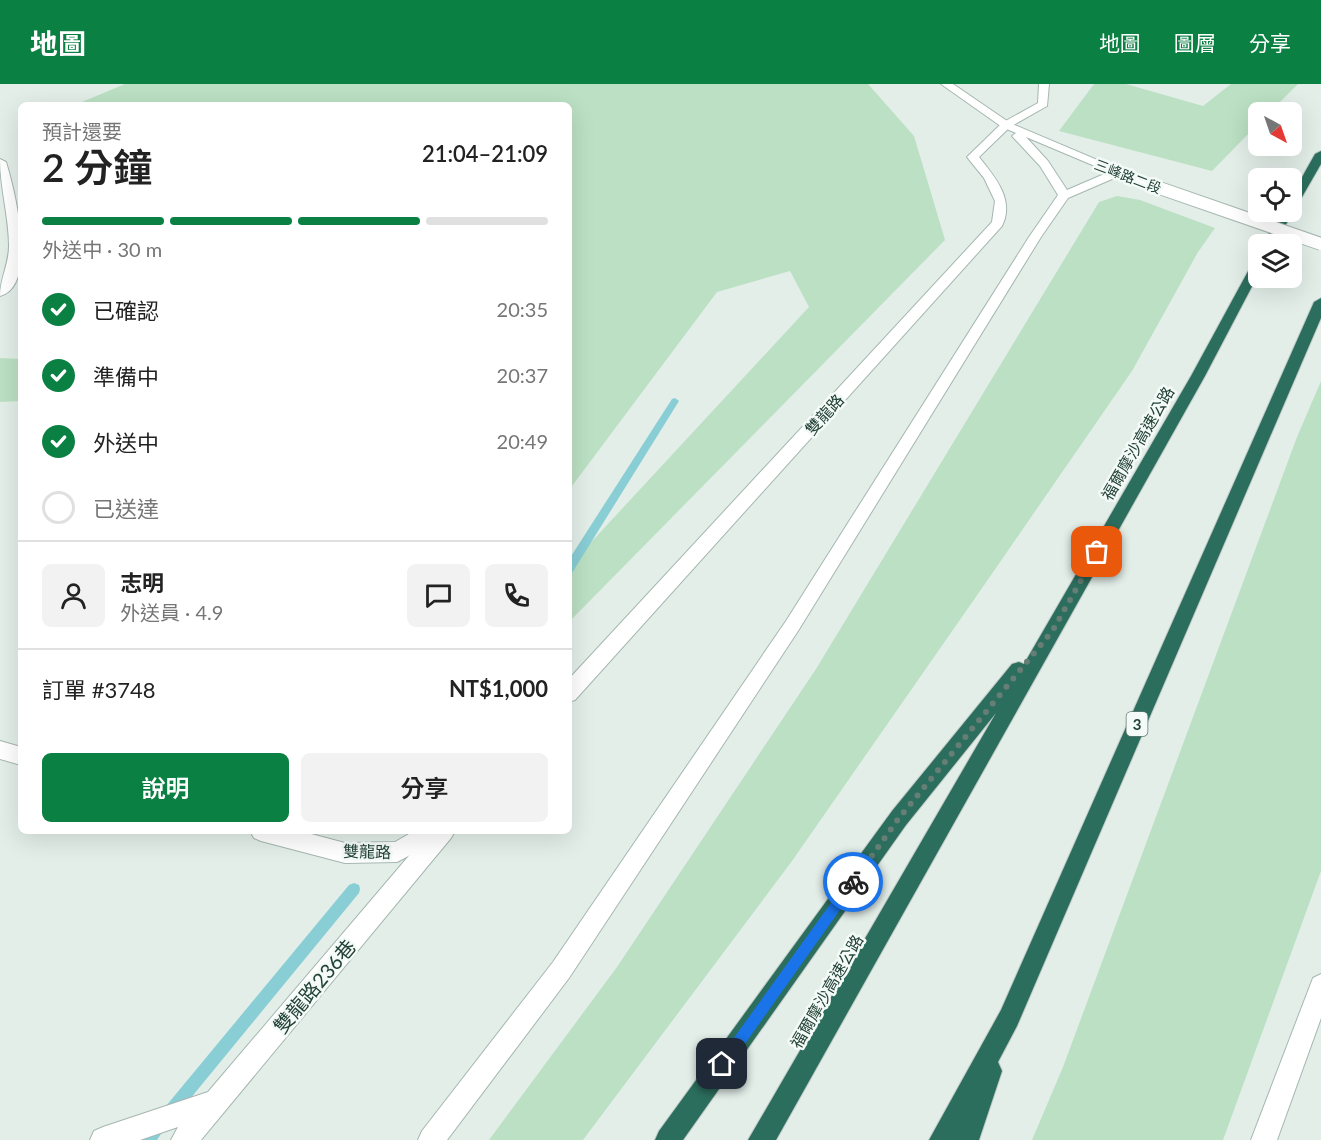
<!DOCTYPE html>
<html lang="zh-TW">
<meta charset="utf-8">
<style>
body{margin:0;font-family:Lato,"Noto Sans TC",sans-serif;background:#f2f2f2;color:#222;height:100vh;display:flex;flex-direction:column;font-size:22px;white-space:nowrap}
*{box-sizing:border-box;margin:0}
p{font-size:20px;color:#767676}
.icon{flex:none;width:33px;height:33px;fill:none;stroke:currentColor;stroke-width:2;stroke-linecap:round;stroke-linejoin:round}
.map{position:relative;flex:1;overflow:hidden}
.panel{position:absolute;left:18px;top:18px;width:554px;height:732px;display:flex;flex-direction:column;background:#fff;border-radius:9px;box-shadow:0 6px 24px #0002}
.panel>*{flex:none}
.needle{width:39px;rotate:140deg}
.tools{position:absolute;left:1248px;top:18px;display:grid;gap:12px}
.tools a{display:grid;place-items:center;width:54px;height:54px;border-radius:9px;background:#fff;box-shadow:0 6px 24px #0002;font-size:30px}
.pin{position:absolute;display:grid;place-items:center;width:51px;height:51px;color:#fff;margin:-26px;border-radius:12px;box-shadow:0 3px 9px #0006}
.courier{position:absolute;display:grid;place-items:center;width:60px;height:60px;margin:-30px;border:4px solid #1a73e8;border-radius:50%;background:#fff;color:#222;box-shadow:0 2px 8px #0007}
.overview em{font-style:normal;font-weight:600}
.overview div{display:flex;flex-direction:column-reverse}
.overview{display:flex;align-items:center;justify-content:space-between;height:102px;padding:0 24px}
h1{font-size:39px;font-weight:600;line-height:45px}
.bar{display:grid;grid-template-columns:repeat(4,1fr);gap:9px 6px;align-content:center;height:72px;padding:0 24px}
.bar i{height:8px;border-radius:4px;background:#e0e0e0}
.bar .on{background:#0b8043}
.bar p{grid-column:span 4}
.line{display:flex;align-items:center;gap:15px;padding:0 24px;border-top:2px solid #e0e0e0}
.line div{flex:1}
.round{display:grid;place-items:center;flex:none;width:63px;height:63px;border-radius:9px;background:#f2f2f2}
ol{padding:0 24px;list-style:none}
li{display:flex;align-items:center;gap:18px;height:66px}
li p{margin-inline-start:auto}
li .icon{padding:6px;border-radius:50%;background:#0b8043;color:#fff;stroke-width:4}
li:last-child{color:#767676}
li i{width:33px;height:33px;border:3px solid #e0e0e0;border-radius:50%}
.cta{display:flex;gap:12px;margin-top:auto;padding:12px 24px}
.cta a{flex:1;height:69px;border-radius:9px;background:#0b8043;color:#fff;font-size:24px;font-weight:600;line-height:69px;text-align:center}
.cta a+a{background:#f2f2f2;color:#222}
header{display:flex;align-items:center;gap:36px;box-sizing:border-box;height:84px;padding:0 30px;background:#0b8043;color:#fff}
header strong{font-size:28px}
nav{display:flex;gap:33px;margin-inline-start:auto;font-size:21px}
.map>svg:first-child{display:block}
.green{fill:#bbe0c3}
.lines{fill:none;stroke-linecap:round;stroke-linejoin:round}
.stream{fill:#89cdd5;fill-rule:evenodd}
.service-casing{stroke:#a5b7b0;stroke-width:2}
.minor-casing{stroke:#a5b7b0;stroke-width:2}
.tertiary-casing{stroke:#a5b7b0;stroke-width:2}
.motorway-casing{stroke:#c1cac7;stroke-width:2}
.service{fill:#fff;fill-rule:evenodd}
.minor{fill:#fff;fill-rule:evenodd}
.tertiary{fill:#fff;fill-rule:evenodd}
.motorway{fill:#2c6e5d;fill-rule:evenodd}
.tertiary-bridge-casing{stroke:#a5b7b0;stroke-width:14;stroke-linecap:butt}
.tertiary-bridge{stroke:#fff;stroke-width:12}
.route{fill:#1a73e8}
.done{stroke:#667e75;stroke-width:6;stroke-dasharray:0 10.8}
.labels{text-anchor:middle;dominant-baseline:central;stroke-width:5;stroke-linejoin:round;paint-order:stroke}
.far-street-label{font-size:14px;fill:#224137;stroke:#f4faf7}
.shield{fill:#f4faf7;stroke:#617871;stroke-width:1.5}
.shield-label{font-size:15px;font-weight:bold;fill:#224137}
.street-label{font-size:16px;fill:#224137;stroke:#f4faf7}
.near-street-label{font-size:20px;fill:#224137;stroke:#f4faf7}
</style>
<header>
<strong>地圖</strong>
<nav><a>地圖</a><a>圖層</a><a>分享</a></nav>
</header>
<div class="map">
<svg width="1321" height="1056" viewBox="0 0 1321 1056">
<rect width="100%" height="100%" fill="#e3eee9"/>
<g class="green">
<polygon points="125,0 868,0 914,52 945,156 569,538 569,482 809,223 790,187 717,208 569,406 568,21 77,20"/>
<polygon points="1094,0 1126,0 1203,22 1231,0 1298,0 1270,28 1258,28 1258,40 1212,87 1059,47"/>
<polygon points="1117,112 1140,116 1215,144 1198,168 1132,287 980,507 792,777 583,1056 489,1056 617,883 816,585 1099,118"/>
<polygon points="0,274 21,275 21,317 0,318"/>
<polygon points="1321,297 1321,787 1223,1056 1032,1056 1063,983 1297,353"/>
</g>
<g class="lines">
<g class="stream">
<polygon points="675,314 679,317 572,489 568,490 568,477 672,315"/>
<polygon points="354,799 359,801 360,805 359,809 176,1032 171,1034 166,1032 164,1027 166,1022 349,801"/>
<polygon points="160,1034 165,1036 167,1041 157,1056 141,1056 155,1036"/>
</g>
<g class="service-casing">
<g id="service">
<polygon points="1039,0 1049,0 1047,22 1010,43 1002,43 1002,39 1038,19"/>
<polygon points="430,747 455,747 451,754 201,1056 171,1056 178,1043 140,1056 90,1056 94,1047 103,1043 208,1008"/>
</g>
</g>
<g class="minor-casing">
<g id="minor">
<path d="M 1006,38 L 1011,41 L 1010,43 L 979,73 C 995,93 1015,116 1002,142 L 575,616 L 568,618 L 568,596 L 992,138 L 995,117 L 984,94 L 967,73 L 1002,39 Z"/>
<path d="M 0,75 L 6,78 C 14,103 39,202 0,212 C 0,195 9,180 9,162 C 9,133 0,104 0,75 Z"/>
<polygon points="0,657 21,663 21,681 0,675"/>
<polygon points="250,747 300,747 345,759 395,758 414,747 446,747 442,754 397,778 345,779 261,757 254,754"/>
</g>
</g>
<g class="tertiary-casing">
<g id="tertiary">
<path d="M 941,0 L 953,0 L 1010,39 L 1154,100 L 1148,104 L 1119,92 L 1068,114 L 1041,153 L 798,547 L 569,894 L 447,1056 L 418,1056 L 422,1047 L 553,878 L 786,537 L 1029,153 L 1058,111 L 1040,82 L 1012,52 L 1016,49 L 1002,43 ZM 1026,53 L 1109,88 L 1067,106 L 1048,77 Z"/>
<polygon points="1321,890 1321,934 1277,1056 1251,1056 1313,894"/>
</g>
</g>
<g class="motorway-casing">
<g id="motorway">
<polygon points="1321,67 1321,80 1298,120 1292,124 1292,111 1315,70"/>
<polygon points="1292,126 1293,128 1275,160 1263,160 1281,128 1292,128"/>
<polygon points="1258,176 1258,191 1205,292 776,1056 748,1056 996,629 906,741 683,1056 655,1056 659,1047 892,727 1012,580 1019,578 1024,580 1191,292 1252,180"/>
<polygon points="1321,214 1321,234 1017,942 998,978 1002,987 979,1056 929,1056 1001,926 1314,218"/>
</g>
</g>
<use href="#service" class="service"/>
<use href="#minor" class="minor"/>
<use href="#tertiary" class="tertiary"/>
<use href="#motorway" class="motorway"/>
<g class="tertiary-bridge-casing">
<polyline id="tertiary-bridge" points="1148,100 1321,160"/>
</g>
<use href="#tertiary-bridge" class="tertiary-bridge"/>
</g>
<polygon class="route" points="853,792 857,794 857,802 727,985 722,987 718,985 716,980 718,976 849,794"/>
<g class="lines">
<polyline class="done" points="853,798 899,734 1053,546 1097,468"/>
</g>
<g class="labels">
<g class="far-street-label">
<text transform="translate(1128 92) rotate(21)">三峰路二段</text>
</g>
<rect class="shield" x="1126.5" y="628" width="21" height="24" rx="4.5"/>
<g class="shield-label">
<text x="1137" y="640">3</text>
</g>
<g class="street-label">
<text transform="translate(824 330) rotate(-48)">雙龍路</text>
<text transform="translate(1137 359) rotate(-60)">福爾摩沙高速公路</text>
<text transform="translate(367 767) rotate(1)">雙龍路</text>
<text transform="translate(826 907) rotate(-60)">福爾摩沙高速公路</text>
</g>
<g class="near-street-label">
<text transform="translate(314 902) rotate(-50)">雙龍路236巷</text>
</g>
</g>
</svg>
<div class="tools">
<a><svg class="needle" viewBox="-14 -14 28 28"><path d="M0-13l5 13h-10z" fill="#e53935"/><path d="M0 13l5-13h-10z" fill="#767676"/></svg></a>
<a><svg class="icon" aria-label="locate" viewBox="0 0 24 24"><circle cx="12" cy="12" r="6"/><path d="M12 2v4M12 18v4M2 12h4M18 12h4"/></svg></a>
<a><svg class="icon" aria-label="layers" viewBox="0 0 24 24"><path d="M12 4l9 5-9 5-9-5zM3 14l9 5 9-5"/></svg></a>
</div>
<div class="pin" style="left:1097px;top:468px;background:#ea580c"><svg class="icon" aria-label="bag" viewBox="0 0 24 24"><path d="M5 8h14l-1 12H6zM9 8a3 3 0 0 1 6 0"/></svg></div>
<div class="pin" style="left:722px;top:980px;background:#1f2937"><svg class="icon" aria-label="home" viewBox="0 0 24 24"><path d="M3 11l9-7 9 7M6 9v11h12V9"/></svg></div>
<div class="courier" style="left:853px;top:798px"><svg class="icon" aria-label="bike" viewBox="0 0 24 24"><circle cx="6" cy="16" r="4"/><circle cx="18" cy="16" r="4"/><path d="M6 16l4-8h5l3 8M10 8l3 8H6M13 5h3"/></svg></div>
<section class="panel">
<div class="overview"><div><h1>2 分鐘</h1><p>預計還要</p></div><em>21:04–21:09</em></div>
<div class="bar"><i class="on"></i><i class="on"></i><i class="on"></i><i></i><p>外送中 · 30 m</p></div>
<ol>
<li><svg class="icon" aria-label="check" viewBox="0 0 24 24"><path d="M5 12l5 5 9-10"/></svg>已確認<p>20:35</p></li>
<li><svg class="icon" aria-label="check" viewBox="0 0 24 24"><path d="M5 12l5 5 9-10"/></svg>準備中<p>20:37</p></li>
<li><svg class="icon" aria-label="check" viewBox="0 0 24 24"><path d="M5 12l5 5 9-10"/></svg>外送中<p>20:49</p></li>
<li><i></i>已送達</li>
</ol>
<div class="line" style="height:108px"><a class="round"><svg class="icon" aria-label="person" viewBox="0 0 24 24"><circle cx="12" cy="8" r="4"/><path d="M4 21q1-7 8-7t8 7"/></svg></a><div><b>志明</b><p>外送員 · 4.9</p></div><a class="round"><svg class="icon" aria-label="chat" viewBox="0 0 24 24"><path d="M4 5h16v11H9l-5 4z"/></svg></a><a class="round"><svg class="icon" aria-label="phone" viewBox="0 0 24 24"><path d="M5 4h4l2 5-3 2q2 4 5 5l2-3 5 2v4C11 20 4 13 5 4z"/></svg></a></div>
<div class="line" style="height:78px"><div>訂單 #3748</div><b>NT$1,000</b></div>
<div class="cta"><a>說明</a><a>分享</a></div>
</section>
</div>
